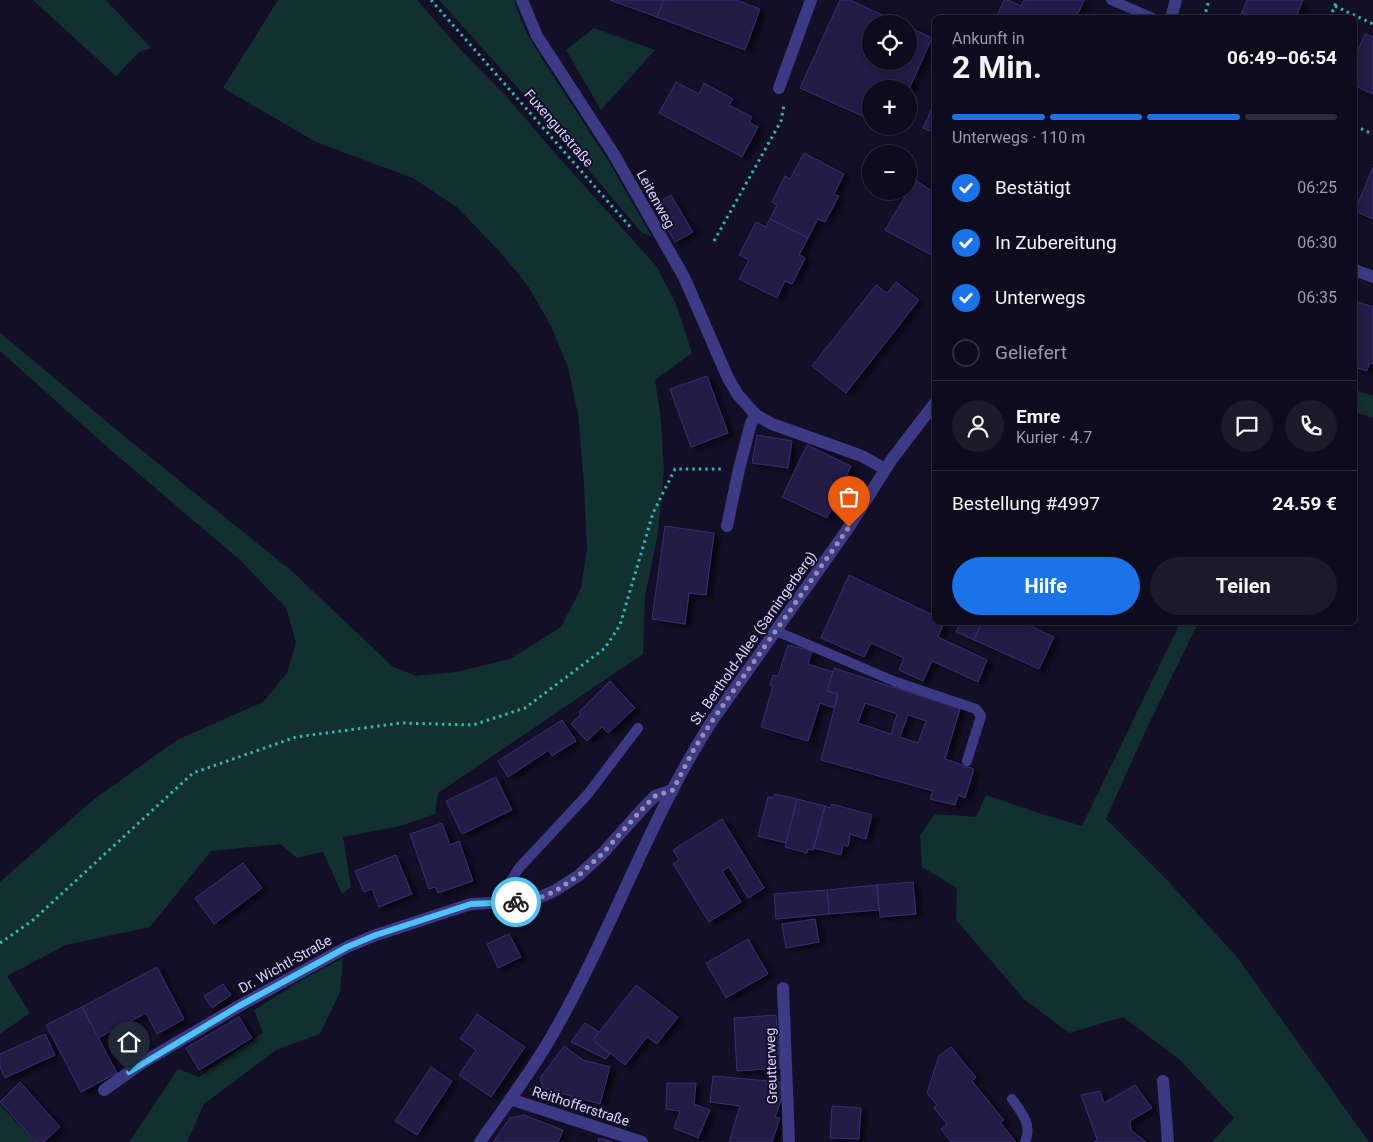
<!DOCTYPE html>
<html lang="de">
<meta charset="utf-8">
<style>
body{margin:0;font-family:Roboto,sans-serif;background:#1c1929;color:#f1f3f6;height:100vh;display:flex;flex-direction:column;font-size:19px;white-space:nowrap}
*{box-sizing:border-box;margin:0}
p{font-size:16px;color:#9b9ba3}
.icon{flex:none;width:28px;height:28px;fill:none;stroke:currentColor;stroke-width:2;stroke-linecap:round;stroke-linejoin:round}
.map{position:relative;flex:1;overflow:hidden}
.side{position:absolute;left:932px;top:15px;width:425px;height:610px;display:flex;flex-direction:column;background:#0e0b1c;border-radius:8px;box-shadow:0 2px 8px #0003,0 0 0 1px #2e2b3b}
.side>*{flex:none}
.controls{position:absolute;left:862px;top:15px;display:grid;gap:10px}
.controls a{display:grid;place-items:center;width:55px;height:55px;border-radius:50%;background:#0e0b1c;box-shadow:0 2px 8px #0003,0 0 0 1px #2e2b3b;font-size:25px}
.pin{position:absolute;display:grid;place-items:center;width:42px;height:42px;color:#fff;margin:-51px -21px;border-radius:50% 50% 50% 0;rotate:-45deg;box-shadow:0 0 5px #0007}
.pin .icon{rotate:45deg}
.courier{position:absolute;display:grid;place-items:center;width:50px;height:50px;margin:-25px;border:4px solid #4fc3f7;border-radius:50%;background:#fff;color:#222;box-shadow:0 1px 6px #0007}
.summary em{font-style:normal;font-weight:700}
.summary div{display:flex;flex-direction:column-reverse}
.summary{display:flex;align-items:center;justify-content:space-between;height:85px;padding:0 20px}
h1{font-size:32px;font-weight:700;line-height:38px}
.bar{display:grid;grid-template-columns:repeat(4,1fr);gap:8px 5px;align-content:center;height:60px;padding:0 20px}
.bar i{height:6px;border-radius:4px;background:#2e2b3b}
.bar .on{background:#1a73e8}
.bar p{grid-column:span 4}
.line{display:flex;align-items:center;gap:12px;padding:0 20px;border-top:1px solid #2e2b3b}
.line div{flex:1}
.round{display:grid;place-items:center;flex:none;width:52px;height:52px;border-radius:26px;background:#1c1929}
ol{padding:0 20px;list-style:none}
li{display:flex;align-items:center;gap:15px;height:55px}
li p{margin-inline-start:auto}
li .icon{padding:5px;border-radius:50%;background:#1a73e8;color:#fff;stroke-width:4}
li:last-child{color:#9b9ba3}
li i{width:28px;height:28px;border:2px solid #2e2b3b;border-radius:50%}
.primary-button{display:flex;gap:10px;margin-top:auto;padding:10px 20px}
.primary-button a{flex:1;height:58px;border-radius:30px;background:#1a73e8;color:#fff;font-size:20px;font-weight:700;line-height:58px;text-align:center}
.primary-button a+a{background:#1c1929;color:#f1f3f6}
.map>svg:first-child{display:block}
.green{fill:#12302f}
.building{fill:#241b47;stroke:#3b2d73;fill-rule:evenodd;filter:url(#shadow)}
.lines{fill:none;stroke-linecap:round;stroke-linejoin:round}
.path{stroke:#2fb8b0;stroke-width:3;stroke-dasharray:2.5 4;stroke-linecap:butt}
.service{stroke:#3d3a85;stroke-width:10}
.minor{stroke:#3d3a85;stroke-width:12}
.tertiary{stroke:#3d3a85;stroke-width:12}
.done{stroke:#948fb3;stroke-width:5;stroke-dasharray:0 9}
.route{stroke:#4fc3f7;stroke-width:6}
.labels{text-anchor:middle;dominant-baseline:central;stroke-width:4;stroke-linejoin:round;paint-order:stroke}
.street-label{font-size:14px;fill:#d9d4ff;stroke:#130f26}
</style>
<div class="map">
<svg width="1373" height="1142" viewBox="0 0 1373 1142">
<defs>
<filter id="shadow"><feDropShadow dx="5.5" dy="3" stdDeviation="2.5" flood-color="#0009"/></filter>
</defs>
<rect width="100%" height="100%" fill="#130f26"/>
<g class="green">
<polygon points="33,0 106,0 151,48 139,52 116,76"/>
<polygon points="278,0 417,0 461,50 507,97 554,152 657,267 676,304 692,353 655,380 661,420 664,471 657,539 645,596 643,654 438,793 435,814 400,826 343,837 351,887 342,894 323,852 297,858 280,844 211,851 150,927 66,945 7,976 30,1013 0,1034 0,882 93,800 177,740 263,702 287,673 296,642 286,608 241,561 113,452 0,351 0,333 113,427 294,573 392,666 416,676 456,672 510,659 561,627 581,588 587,549 584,484 578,414 568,368 552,328 528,286 499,251 458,208 413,178 316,142 223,88"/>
<polygon points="439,0 514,0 526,32 541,57 609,162 652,237 642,233 537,109"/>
<polygon points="594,28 655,50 601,110 566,50"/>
<polygon points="1355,390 1373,396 1373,418 1355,412"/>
<polygon points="1180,623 1198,623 1145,732 1106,819 1165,878 1237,957 1369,1142 1212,1142 1234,1118 1180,1060 1123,1017 1069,1033 1025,1000 956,920 957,888 922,867 920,835 935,814 976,817 986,795 1042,814 1082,826"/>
<polygon points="343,958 340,992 320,1034 276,1050 204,1104 187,1142 129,1142 178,1069 199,1077 263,1033 254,1010 305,978"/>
<polygon points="0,1105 36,1142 0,1142"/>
</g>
<g class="building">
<polygon points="610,0 664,0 657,17"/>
<polygon points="664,0 736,0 760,9 745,50 657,17"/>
<polygon points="840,0 850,0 902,24 871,24 871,61 909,61 909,27 932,38 909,89 871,89 871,120 800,88"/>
<polygon points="1004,0 1008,0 1021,6 1024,0 1084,0 1076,18 996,18"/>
<polygon points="1247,0 1303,0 1296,18 1254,18 1242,12"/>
<polygon points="1242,12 1254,18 1240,18"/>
<polygon points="1365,34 1373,37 1373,94 1355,86 1355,56"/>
<polygon points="676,82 699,94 704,83 733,99 729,105 752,117 749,122 758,127 742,157 659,113"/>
<polygon points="935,101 935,133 923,128"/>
<polygon points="804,153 844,174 834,194 839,196 825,222 818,219 808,238 770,219 777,205 772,202 785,176 790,179"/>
<polygon points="1373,167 1373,219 1355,211"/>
<polygon points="915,180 935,193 935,257 885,230"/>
<polygon points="671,195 693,232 675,242 653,205"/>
<polygon points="770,219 808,238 799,255 805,258 792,284 785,281 777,298 739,279 749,260 739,255 756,222 766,227"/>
<polygon points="896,282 919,300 846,393 812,366 876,285 887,293"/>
<polygon points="1355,301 1373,307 1373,363 1369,364 1367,371 1355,367"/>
<polygon points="707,376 728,433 691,447 670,389"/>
<polygon points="757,435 792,441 788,468 752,463"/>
<polygon points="807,445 851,466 827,518 782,497"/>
<polygon points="665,526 714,533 706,595 689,593 685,624 652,619"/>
<polygon points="849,575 935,616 935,622 944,622 938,637 987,660 978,682 932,661 923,681 899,670 904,658 871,643 864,657 821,638"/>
<polygon points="960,622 982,622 974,640 956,632"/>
<polygon points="982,622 1022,622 1054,637 1039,669 974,640"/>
<polygon points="788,645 812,651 808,664 833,672 827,691 838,694 834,708 820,703 808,741 761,727 773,686 770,685 773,675 778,676"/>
<path d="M 834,668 L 960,709 L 945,759 L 974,769 L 965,798 L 958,795 L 955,805 L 930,799 L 933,791 L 821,760 L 838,694 L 827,691 ZM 865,703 L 897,714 L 891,734 L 858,723 ZM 908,715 L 926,721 L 918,743 L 900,737 Z"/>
<polygon points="610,681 635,708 608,733 602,727 587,741 571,724 581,714 579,712"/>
<polygon points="562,720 576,741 552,756 549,750 508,777 498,761"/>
<polygon points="496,777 512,810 462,834 446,801"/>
<polygon points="775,794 797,799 786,843 758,836 768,797 773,798"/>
<polygon points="797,799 825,806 813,850 808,849 807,853 785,847"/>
<polygon points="832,804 872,815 866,839 850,834 848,846 843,845 841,855 814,848 825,806 830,808"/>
<polygon points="722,819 764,888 748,898 729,867 722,871 741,902 709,922 673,864 679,860 673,850"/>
<polygon points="442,823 450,845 459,841 473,881 438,893 435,887 429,889 410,834"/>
<polygon points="396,855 412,894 379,907 372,889 364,892 355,871"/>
<polygon points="243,863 262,888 214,924 195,898"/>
<polygon points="913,882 916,914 880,917 877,885"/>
<polygon points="877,885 879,910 829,914 827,890"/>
<polygon points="827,890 829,914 776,919 774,894"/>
<polygon points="815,919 819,942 786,948 782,924"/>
<polygon points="509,934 521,957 498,968 487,944"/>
<polygon points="748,939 768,974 726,998 706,963"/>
<polygon points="157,967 184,1019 157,1034 146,1013 98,1038 82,1007"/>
<polygon points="223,984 231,995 212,1008 204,996"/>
<polygon points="636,985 678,1017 657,1044 647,1037 625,1065 593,1040"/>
<polygon points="82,1007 117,1073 81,1092 46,1025"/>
<polygon points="477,1014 525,1047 491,1097 459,1075 476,1050 460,1039"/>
<polygon points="776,1015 780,1068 737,1071 734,1018"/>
<polygon points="239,1017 252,1038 199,1070 186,1048"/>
<polygon points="585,1023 599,1032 593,1040 610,1054 606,1059 571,1042"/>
<polygon points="45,1034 55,1055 5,1078 0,1067 0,1054"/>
<polygon points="564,1046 583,1060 610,1067 600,1104 543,1088 540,1078"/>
<polygon points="951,1047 976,1077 972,1081 1004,1120 1000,1122 1016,1142 951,1142 941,1129 947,1124 934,1108 937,1105 927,1093 939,1056"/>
<polygon points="431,1067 452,1081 417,1135 395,1121"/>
<polygon points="713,1076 780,1082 782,1098 775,1117 780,1118 772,1142 729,1142 740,1106 710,1102"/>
<polygon points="20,1082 60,1127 44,1142 36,1142 0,1102"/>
<polygon points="667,1083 696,1083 694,1104 710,1110 698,1138 674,1128 680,1111 666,1109"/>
<polygon points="1135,1085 1152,1108 1130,1121 1131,1130 1146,1142 1094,1142 1097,1139 1081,1095 1100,1091 1104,1103"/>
<polygon points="832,1106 861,1108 859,1139 830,1138"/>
<polygon points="524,1115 563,1130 558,1142 493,1142 510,1118"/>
<polygon points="599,1138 613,1142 598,1142"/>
</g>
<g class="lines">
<g class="path">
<polyline points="431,0 632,229"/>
<polyline points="1335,6 1373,24"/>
<polyline points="1204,18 1209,0"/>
<polyline points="1330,18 1337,0"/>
<polyline points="1355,126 1373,134"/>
<polyline points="714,241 781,121 784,105"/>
<polyline points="0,943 32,921 193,773 296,737 401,723 473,725 525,708 605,648 620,625 653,513 675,469 721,469"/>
</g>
<g class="service">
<polyline points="1111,0 1153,18"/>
<polyline points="776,631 896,682 976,709 981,716 967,761"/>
<polyline points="497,902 519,868 587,795 638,728"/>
<path d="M 1012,1099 C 1021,1112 1033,1125 1025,1142"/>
</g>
<g class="minor">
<polyline points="522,0 537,36 613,153 684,277 728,378 738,395 756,415 772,424 862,456 885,469"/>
<polyline points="779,88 811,0"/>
<polyline points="1355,270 1373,277"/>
<polyline points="727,526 739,469 751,423 756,415"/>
<polyline points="783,988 789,1142"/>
<polyline points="1163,1081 1168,1142"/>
<polyline points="104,1090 142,1063 239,1006 347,947 376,935 471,904 531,901 554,891 578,876 602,854 645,806 655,796 673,790"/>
<polyline points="510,1099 642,1142"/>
</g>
<g class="tertiary">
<polyline points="1171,18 1176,0"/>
<path d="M 480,1142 C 505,1106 533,1070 554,1032 C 612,931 649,819 712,721 L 849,527 L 892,459 L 935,403"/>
</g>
</g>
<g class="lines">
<polyline class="done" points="516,902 531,901 554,892 578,876 602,854 645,806 655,796 673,790 694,749 712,721 849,527"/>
<polyline class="route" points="129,1072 239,1006 347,947 376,935 471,904 516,902"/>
</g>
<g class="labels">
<g class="street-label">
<text transform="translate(559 128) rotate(49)">Fuxengutstraße</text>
<text transform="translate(656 199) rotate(61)">Leitenweg</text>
<text transform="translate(753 638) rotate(-55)">St. Berthold-Allee (Sarningerberg)</text>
<text transform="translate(285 964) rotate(-29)">Dr. Wichtl-Straße</text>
<text transform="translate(771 1066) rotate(-92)">Greutterweg</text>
<text transform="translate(581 1106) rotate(18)">Reithofferstraße</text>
</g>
</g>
</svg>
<div class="controls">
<a><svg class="icon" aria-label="locate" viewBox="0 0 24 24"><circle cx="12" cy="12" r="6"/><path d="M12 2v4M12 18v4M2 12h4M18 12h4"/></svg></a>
<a>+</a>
<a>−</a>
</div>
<div class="pin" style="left:849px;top:527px;background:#ea580c"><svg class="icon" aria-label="bag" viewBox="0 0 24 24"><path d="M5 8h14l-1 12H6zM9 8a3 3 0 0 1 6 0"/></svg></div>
<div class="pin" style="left:129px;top:1072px;background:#1f2937"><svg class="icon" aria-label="home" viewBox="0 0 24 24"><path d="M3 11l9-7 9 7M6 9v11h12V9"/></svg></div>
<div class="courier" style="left:516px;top:902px"><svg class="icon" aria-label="bike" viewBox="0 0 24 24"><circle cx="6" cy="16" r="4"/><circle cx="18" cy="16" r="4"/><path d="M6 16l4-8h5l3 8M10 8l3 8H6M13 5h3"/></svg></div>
<section class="side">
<div class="summary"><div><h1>2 Min.</h1><p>Ankunft in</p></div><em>06:49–06:54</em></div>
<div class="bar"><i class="on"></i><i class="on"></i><i class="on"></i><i></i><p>Unterwegs · 110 m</p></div>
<ol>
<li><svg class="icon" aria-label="check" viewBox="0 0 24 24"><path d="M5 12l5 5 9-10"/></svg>Bestätigt<p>06:25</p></li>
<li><svg class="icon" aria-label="check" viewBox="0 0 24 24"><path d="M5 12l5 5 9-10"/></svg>In Zubereitung<p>06:30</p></li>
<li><svg class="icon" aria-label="check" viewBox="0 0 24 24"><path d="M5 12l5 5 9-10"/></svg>Unterwegs<p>06:35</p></li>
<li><i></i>Geliefert</li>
</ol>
<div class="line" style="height:90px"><a class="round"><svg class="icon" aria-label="person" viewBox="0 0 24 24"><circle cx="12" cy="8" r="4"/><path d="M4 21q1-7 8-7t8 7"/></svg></a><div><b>Emre</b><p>Kurier · 4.7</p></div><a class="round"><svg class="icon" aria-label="chat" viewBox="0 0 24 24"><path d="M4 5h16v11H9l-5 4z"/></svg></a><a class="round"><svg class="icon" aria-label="phone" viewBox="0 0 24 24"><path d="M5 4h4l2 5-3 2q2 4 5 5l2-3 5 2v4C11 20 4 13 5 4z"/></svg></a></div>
<div class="line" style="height:65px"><div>Bestellung #4997</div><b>24.59 €</b></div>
<div class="primary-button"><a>Hilfe</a><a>Teilen</a></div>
</section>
</div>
